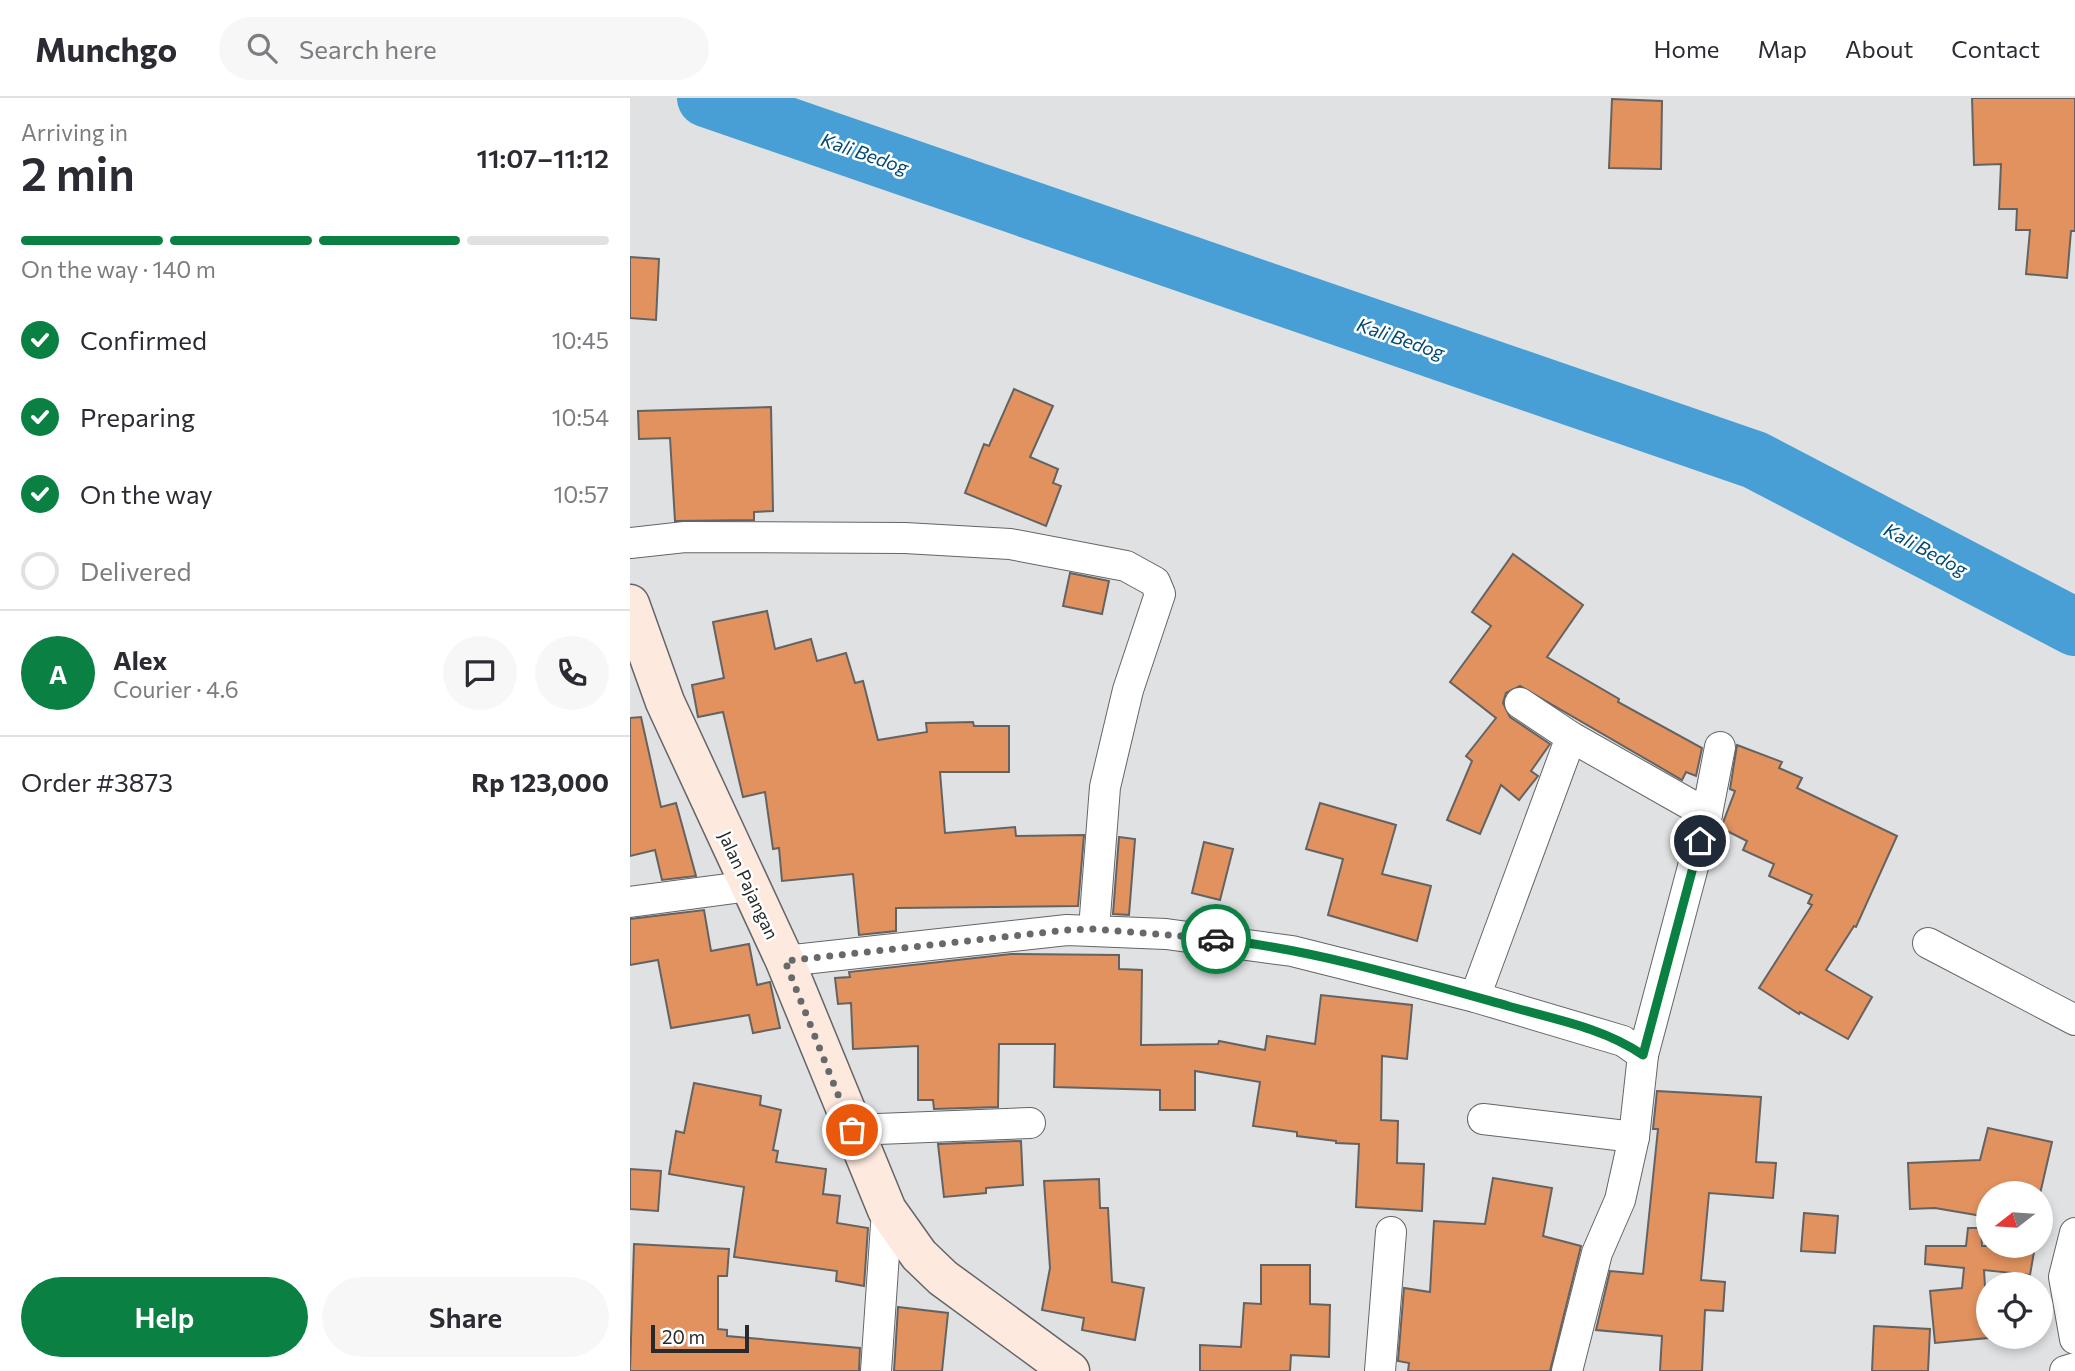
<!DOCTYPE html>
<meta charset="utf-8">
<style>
body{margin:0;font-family:Commissioner,sans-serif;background:#f7f7f7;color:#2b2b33;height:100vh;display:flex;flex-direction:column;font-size:26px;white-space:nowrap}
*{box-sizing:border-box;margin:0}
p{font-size:23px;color:#7c7c81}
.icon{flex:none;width:38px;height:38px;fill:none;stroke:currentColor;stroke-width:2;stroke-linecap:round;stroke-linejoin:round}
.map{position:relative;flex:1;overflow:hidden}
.side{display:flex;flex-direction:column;background:#fff;width:630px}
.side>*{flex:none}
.needle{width:46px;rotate:253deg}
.buttons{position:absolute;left:1346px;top:1083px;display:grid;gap:14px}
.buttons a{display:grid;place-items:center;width:77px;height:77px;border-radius:50%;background:#fff;box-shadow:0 4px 10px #0003;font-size:35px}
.scale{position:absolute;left:21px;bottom:18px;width:98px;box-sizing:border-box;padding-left:7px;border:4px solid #28292a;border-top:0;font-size:19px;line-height:24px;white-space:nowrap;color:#28292a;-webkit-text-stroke:5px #fff;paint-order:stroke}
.pin{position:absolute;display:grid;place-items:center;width:60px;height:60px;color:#fff;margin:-30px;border:4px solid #fff;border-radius:50%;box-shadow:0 2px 7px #0007}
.courier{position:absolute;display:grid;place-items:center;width:70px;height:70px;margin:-35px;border:5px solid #0b8043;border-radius:50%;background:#fff;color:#222;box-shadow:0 2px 9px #0007}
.summary em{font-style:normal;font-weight:600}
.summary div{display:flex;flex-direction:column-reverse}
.summary{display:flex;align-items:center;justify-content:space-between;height:119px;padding:0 21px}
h1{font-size:46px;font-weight:600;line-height:52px}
.bar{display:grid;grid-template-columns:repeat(4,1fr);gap:10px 7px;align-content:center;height:84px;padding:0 21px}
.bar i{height:9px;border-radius:5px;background:#e1e1e2}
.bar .current{background:#0b8043}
.bar p{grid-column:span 4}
.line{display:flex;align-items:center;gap:18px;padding:0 21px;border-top:2px solid #e1e1e2}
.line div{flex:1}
.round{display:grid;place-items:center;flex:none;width:74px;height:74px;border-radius:37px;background:#f7f7f7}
ol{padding:0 21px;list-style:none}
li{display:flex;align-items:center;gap:21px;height:77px}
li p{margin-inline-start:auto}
li .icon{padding:7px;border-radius:50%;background:#0b8043;color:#fff;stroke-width:4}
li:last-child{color:#7c7c81}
li i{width:38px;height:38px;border:4px solid #e1e1e2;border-radius:50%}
.button{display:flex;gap:14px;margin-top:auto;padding:14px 21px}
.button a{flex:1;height:80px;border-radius:42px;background:#0b8043;color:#fff;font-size:28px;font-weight:600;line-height:80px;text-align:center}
.button a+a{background:#f7f7f7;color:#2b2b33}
header{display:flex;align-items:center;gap:42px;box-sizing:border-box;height:98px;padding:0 35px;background:#fff;border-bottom:2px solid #e1e1e2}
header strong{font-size:33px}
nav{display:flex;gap:38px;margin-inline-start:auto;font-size:24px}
.search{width:490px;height:63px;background:#f7f7f7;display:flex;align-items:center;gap:18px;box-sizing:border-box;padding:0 24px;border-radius:38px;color:#7c7c81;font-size:26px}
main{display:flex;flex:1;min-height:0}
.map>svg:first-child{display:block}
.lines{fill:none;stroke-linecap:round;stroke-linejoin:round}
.river{stroke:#479fd6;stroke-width:58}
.building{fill:#e1925f;stroke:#656362;stroke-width:2}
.minor-casing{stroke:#636567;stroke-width:32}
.secondary-casing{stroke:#636567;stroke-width:41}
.minor{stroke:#fff;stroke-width:30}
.secondary{stroke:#fee9de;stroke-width:38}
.done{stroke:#68696b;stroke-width:7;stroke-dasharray:0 12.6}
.route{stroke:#0b8043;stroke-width:9}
.labels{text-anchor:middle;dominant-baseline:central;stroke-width:5;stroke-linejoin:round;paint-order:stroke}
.street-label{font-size:18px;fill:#28292a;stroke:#fff}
.water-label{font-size:19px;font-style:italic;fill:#024b70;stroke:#fff}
</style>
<header>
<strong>Munchgo</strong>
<div class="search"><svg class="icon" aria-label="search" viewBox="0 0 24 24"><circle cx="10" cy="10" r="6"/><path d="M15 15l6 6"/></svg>Search here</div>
<nav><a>Home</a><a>Map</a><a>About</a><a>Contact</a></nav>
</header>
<main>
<section class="side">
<div class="summary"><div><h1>2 min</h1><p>Arriving in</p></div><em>11:07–11:12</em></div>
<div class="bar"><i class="current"></i><i class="current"></i><i class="current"></i><i></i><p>On the way · 140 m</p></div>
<ol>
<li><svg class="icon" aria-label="check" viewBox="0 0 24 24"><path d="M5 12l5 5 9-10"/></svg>Confirmed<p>10:45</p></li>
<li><svg class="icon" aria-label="check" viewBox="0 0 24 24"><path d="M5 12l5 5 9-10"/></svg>Preparing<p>10:54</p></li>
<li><svg class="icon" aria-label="check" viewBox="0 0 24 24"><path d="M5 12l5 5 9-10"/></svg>On the way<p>10:57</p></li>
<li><i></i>Delivered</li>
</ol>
<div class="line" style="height:126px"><b class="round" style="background:#0b8043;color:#fff">A</b><div><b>Alex</b><p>Courier · 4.6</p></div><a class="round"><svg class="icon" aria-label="chat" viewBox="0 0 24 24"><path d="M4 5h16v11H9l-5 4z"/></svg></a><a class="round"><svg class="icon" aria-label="phone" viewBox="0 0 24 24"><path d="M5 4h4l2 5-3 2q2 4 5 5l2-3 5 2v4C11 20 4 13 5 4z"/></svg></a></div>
<div class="line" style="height:91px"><div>Order #3873</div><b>Rp 123,000</b></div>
<div class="button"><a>Help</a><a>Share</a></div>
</section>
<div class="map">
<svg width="1445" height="1273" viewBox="0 0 1445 1273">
<rect width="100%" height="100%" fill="#dfe1e3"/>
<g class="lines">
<polyline class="river" points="76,0 1125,362 1445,529"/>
</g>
<g class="building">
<polygon points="1342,0 1445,0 1445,133 1441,133 1437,180 1396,176 1400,132 1386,132 1387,111 1369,111 1371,66 1344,67"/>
<polygon points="982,1 1032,3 1031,71 979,70"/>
<polygon points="0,159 29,161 26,222 0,220"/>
<polygon points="384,291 423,308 400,359 428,371 423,385 431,388 416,428 335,395 354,346 359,348"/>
<polygon points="141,309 143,413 124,414 124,422 45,423 40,340 9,341 8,313"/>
<polygon points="883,456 953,507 917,559 989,601 988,604 1072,650 1066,678 1056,674 1052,682 890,588 876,595 873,605 880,619 920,646 901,673 908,678 889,702 871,687 850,736 817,722 842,663 836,658 866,620 820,584 861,528 842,514"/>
<polygon points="440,475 479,483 472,516 433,508"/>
<polygon points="137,513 145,551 181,541 187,563 216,555 225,585 233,583 248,642 297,634 296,625 343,624 344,628 379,628 379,674 310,674 315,735 385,729 386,738 454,737 448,808 266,810 266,833 229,837 223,776 152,783 149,750 143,751 135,694 113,699 93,614 68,619 62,587 94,580 83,524"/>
<polygon points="11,619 31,709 46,705 66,778 32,782 25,752 0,758 0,620"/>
<polygon points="1107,647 1152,664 1149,670 1172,680 1167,690 1267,738 1226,829 1224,828 1196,872 1242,899 1218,941 1170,914 1169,916 1129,890 1182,807 1178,805 1182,797 1139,778 1144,766 1113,752 1117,743 1091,730 1105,693 1100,691"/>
<polygon points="690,705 766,727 752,776 801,788 787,843 698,817 713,761 676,751"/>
<polygon points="489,739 505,741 499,817 483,816"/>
<polygon points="574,744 603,751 590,802 562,795"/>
<polygon points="74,812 81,853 119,846 127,887 140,884 150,930 123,935 119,917 41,930 28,862 0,867 0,821"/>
<polygon points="381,856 489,857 489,871 512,872 511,947 588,946 589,943 635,952 637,938 685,946 691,897 782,907 777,961 752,958 751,1022 768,1023 767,1065 794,1066 792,1113 726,1109 729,1046 706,1045 706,1043 667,1038 667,1034 623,1028 630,984 565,973 565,1012 530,1012 530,992 424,989 425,946 369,946 368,1009 304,1011 303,1002 288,1002 288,948 223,951 221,905 208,906 205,880 220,879 219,874"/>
<polygon points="64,985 131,998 130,1007 151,1012 143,1052 148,1053 146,1064 196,1071 193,1096 210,1098 207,1125 238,1130 234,1188 206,1183 207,1173 104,1159 114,1089 39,1076 46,1033 54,1035"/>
<polygon points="1027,993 1131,999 1126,1064 1146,1065 1143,1100 1079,1095 1071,1182 1095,1184 1093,1213 1075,1212 1072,1273 1030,1273 1032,1238 966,1232 980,1173 1013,1176 1028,1031 1023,1031"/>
<polygon points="1358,1030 1422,1044 1410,1096 1358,1096 1358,1119 1305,1110 1280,1111 1278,1065 1350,1062"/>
<polygon points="391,1043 393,1087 356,1090 356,1095 314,1099 308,1046"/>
<polygon points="0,1071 31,1073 28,1113 0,1111"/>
<polygon points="863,1080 922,1090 913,1138 951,1148 920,1273 778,1273 779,1265 768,1263 774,1190 800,1194 804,1123 855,1126"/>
<polygon points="469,1081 470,1110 478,1110 482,1184 514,1190 505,1242 452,1232 454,1220 412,1212 420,1170 414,1083"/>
<polygon points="1174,1115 1208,1118 1205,1155 1171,1153"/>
<polygon points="1338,1130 1351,1130 1352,1148 1405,1148 1400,1177 1354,1172 1358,1240 1305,1245 1300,1193 1332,1190 1334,1170 1295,1166 1296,1148 1336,1148"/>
<polygon points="4,1146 99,1151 97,1178 88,1178 88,1231 97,1232 97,1238 230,1250 229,1273 0,1273"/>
<polygon points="631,1167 680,1167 680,1206 700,1207 699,1259 661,1257 660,1273 570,1273 570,1247 611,1249 614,1205 631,1206"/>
<polygon points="268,1209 318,1215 312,1273 264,1273"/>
<polygon points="1244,1228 1300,1231 1298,1273 1242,1273"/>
</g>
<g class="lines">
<g class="minor-casing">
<g id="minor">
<polyline points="0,445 55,439 275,440 380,446 496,468 525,484 530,496 498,592 475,689 464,831"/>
<polyline points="890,605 941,639 1077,716"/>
<polyline points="0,804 120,788"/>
<polyline points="1298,845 1445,922"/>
<polyline points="155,863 437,832 536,836 662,853 845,899 993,943 1013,957 1004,1039 990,1102 967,1155 937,1273"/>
<polyline points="845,899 941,639"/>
<polyline points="1013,957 1077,716 1090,649"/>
<polyline points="853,1021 1004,1039"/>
<polyline points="222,1032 400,1025"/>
<polyline points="1445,1135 1434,1179 1445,1241"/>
<polyline points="246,1273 257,1112"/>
<polyline points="750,1273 761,1134"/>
<polyline points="1435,1273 1445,1270"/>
</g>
</g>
<g class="secondary-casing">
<polyline id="secondary" points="0,506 35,604 155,863 257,1112 289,1157 313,1180 440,1273"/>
</g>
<use href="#minor" class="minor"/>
<use href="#secondary" class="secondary"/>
</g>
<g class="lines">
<polyline class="done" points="222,1032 155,863 437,832 464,831 586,841"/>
<path class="route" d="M 586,841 C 681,851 786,882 878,908 C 924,921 974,930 1013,957 L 1070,743"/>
</g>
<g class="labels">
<g class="street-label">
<text transform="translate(119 787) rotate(65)">Jalan Pajangan</text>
</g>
<g class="water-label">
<text transform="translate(235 55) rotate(19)">Kali Bedog</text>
<text transform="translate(771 240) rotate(19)">Kali Bedog</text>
<text transform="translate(1296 451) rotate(28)">Kali Bedog</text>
</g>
</g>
</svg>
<div class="buttons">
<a><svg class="needle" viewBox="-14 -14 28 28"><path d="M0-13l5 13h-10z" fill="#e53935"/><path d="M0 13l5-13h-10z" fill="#7c7c81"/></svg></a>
<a><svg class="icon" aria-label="locate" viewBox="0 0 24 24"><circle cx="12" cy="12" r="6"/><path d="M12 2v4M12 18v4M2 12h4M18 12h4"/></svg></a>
</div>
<div class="scale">20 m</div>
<div class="pin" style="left:222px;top:1032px;background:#ea580c"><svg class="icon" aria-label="bag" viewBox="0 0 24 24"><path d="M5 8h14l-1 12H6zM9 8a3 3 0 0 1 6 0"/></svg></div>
<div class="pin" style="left:1070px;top:743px;background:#1f2937"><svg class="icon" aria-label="home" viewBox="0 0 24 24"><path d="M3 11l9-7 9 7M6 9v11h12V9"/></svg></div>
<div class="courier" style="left:586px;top:841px"><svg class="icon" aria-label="car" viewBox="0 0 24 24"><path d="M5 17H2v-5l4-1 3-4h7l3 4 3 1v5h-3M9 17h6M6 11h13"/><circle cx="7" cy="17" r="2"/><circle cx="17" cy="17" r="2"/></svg></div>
</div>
</main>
